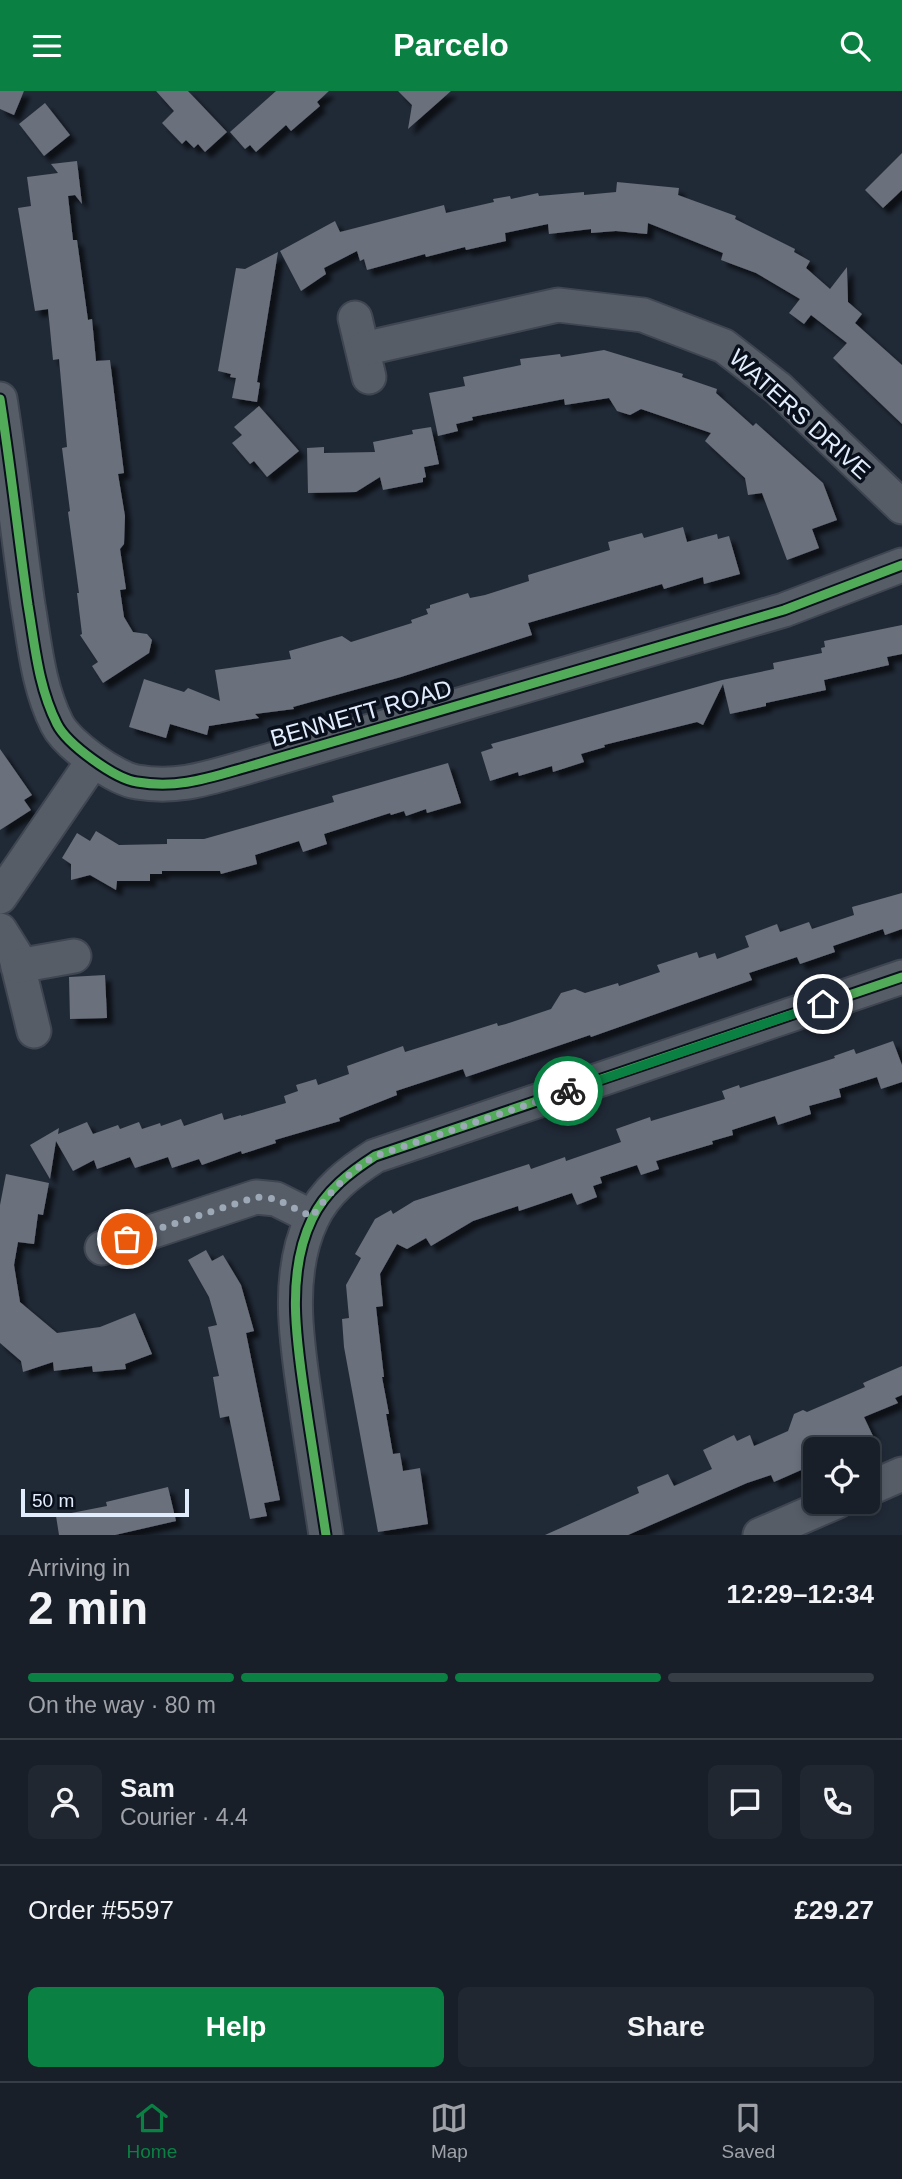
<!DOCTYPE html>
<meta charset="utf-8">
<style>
body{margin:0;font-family:Helvetica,sans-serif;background:#212730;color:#f1f3f6;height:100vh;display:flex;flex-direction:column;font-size:26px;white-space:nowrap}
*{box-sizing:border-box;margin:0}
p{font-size:23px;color:#9fa2a8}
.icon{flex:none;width:38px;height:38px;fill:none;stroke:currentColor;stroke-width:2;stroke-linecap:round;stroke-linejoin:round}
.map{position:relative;height:1444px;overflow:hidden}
.panel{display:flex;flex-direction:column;background:#181f28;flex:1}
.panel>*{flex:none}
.tools{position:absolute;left:803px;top:1346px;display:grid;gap:14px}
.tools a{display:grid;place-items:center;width:77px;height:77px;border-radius:10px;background:#181f28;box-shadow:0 4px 10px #0003,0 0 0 2px #363d45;font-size:35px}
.scale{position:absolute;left:21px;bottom:18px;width:168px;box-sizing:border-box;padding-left:7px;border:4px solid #e1ecfc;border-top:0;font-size:19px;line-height:24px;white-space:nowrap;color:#e1ecfc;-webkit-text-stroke:5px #09101b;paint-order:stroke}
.pin{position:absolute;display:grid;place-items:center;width:60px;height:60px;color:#fff;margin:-30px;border:4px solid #fff;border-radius:50%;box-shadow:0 2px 7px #0007}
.courier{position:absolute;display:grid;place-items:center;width:70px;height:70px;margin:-35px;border:5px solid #0b8043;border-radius:50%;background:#fff;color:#222;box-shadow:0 2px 9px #0007}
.headline em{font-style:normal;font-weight:700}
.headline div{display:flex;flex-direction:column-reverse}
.headline{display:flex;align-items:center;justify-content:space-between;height:119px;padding:0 28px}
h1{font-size:46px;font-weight:700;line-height:52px}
.bar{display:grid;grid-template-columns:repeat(4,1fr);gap:10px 7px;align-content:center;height:84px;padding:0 28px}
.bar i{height:9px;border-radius:5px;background:#363d45}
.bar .selected{background:#0b8043}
.bar p{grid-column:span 4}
.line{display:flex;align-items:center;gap:18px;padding:0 28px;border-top:2px solid #363d45}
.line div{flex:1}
.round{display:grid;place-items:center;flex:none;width:74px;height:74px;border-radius:10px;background:#212730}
.action{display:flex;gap:14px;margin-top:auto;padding:14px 28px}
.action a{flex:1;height:80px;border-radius:10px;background:#0b8043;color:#fff;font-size:28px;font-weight:700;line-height:80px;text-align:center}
.action a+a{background:#212730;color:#f1f3f6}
header{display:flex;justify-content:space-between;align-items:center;height:91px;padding:0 28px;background:#0b8043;color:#fff;font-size:32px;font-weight:700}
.tabs{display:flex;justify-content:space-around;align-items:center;height:98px;border-top:2px solid #363d45;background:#181f28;font-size:19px;color:#9fa2a8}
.tabs a{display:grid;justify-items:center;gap:4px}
.tabs .selected{color:#0b8043}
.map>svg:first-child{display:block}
.building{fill:#6b6f7b;filter:url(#shadow)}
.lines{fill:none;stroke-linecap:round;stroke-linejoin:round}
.minor-casing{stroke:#3f4652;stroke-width:37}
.minor{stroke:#565d67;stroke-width:33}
.cycleway-casing{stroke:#09101b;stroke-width:13}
.cycleway{stroke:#51ab58;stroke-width:9}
.done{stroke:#9da8b7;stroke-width:7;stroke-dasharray:0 12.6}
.route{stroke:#0b8043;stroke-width:9}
.labels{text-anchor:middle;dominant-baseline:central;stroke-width:7;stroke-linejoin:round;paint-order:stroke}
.street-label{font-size:24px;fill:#e1ecfc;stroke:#09101b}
</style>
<header><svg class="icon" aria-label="menu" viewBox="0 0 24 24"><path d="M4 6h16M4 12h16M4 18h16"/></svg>Parcelo<svg class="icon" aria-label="search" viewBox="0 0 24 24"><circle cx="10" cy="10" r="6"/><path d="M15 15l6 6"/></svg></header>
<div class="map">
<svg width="902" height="1444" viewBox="0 0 902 1444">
<defs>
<filter id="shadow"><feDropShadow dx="6" dy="6" stdDeviation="2" flood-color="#0009"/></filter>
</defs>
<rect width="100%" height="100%" fill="#202936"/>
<g class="building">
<polygon points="0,0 24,0 14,24 0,18"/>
<polygon points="156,0 188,0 227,41 205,61 198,53 194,57 186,49 182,53 162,32 174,20"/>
<polygon points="276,0 329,0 317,11 320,15 291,40 286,34 256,61 250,54 245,58 230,41"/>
<polygon points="398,0 451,0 408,38 412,14"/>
<polygon points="45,12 70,44 44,65 19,33"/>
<polygon points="902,62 902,99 883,117 865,99"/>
<polygon points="77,70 82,113 75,104 68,105 73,149 77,149 88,229 92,228 96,270 110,269 124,382 118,383 125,425 124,453 120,458 126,498 120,499 124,526 133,541 147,543 152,549 149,562 103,592 92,575 98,571 80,544 82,543 77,502 79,502 68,421 70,420 62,357 67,356 59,268 53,269 48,218 35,220 18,117 31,115 27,86 58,82 51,73"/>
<polygon points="617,91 679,97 678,104 736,125 735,128 795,158 794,161 810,170 806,177 830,198 847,176 848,211 862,223 855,232 902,274 902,333 833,267 847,252 811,224 804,233 789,222 800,208 756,182 721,169 723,162 648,132 647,143 616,140 591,142 591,138 549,143 548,133 505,142 506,150 466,159 465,156 426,166 425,163 367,179 364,168 360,170 357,160 324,177 326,183 301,200 280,160 335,130 340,141 444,114 446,122 494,111 493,108 510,105 511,108 538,102 539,105 584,101 584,104 616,101"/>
<polygon points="278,161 257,291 260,292 257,311 232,307 236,287 230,286 231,283 218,280 236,177 245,178"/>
<polygon points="604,259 683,283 682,286 717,298 716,302 753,335 756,332 823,392 837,429 812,438 819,457 787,469 762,402 748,404 745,387 705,350 711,342 641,318 630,324 617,320 609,307 565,314 564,308 472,326 473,329 456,333 458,340 438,345 429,302 465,295 463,286 521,274 520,268 560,263 561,266"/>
<polygon points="259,315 299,360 267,386 254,370 250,373 232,352 242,344 234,336"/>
<polygon points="431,336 439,373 424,376 426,386 423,387 423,391 383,399 380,386 356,401 308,402 307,357 324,356 324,362 375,361 373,351 413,343 412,339"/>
<polygon points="683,436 687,451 717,443 718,448 729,445 740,483 704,493 703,486 664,498 662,493 528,532 532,544 401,586 293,616 294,618 255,623 259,627 209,635 207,644 170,633 166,647 129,636 144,588 184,601 188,597 220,610 215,579 291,568 289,560 342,545 351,551 412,532 411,529 428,523 426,518 430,517 430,514 468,502 470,507 485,504 529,490 528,484 610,459 608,451 642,442 644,447"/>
<polygon points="902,534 902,563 887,566 889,574 824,589 826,599 766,612 766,615 730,623 723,593 703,634 697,631 604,654 605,656 581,663 584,671 553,681 552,675 519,685 518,681 490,690 481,661 493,657 491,653 722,589 774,578 773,572 822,562 821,557 825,556 824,550"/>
<polygon points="0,658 32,704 24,709 31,719 0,739"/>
<polygon points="448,672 461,712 427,722 426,718 406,725 404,720 391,724 390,722 324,743 327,753 303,761 299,750 255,764 257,773 221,783 220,780 162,780 162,783 150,783 150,790 117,790 116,799 90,784 71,789 71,773 62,767 77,742 90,750 96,740 119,754 167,753 167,748 204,748 334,711 332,705"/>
<polygon points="902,802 902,838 885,844 883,838 833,855 835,861 800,873 797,866 749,882 752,889 591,946 590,944 466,986 463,978 396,1000 397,1004 339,1027 340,1030 275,1049 276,1052 242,1063 241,1060 202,1074 199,1068 172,1077 168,1066 135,1077 130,1066 97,1078 94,1069 73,1080 56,1050 50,1088 30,1054 59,1037 58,1043 87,1031 93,1043 118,1034 120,1038 139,1031 142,1038 160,1032 161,1035 181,1028 184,1035 222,1022 224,1029 241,1024 241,1025 286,1012 284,1005 298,1000 296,994 316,988 318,994 349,983 347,975 403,955 405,961 497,932 498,935 506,933 551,918 561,902 575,898 585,902 618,892 619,895 660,881 657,874 697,861 699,867 715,862 717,868 749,856 745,845 777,833 780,841 809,831 812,838 854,824 852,816"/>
<polygon points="105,884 107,927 70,928 69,886"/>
<polygon points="893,950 902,974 902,991 881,998 877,986 839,998 841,1006 809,1015 811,1023 778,1034 775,1025 732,1039 733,1044 712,1050 713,1053 656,1070 659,1078 641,1084 637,1074 600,1086 602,1092 593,1095 597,1106 577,1114 572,1102 519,1120 518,1115 473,1130 431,1155 426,1147 407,1158 397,1153 380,1183 383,1215 376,1216 384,1286 382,1286 389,1323 386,1323 393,1363 400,1362 403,1380 420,1377 428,1433 378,1441 344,1256 342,1228 349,1227 346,1194 361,1167 355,1163 375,1128 391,1119 393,1123 414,1110 529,1073 531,1078 565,1066 566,1070 621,1051 616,1038 650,1026 651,1030 725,1008 722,1000 739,994 740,997 835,967 834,965 854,958 856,963"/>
<polygon points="6,1083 49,1092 43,1124 38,1123 34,1153 18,1151 14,1174 20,1211 57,1242 100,1236 135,1222 152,1263 125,1273 126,1278 93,1281 92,1275 54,1280 53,1271 23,1281 21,1270 0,1252 0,1114"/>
<polygon points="206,1159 212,1170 223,1164 241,1194 254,1240 246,1242 280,1409 264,1412 267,1425 250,1428 229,1325 220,1327 213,1286 219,1285 208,1236 217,1234 209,1206 188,1169"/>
<polygon points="902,1275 902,1304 895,1307 898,1312 864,1326 873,1345 843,1358 816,1358 816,1371 808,1376 774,1391 771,1384 747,1392 628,1444 545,1444 639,1402 637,1396 668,1383 674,1395 712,1378 703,1359 734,1344 737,1350 750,1344 754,1355 788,1340 794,1323 803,1319 807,1321 865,1296 863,1292"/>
<polygon points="168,1396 176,1430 115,1444 59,1444 56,1425 107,1415 106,1411"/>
</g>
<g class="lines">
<g class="minor-casing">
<g id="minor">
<polyline points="355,227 369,286"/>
<polyline points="363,258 558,214 643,224 724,255 778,297 902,416"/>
<path d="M 0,308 C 11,377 18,445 28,514 C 35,555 38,595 57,633 C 67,653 115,688 137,691 C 178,698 208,687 247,676 L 784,519 L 902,474"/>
<polyline points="0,806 93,670"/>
<polyline points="0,839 15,863 34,940"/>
<polyline points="18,875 74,865"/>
<polyline points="102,1157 256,1106 276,1108 312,1126"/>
<polyline points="868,1398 902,1383"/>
<path d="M 326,1444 C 320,1405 314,1367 308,1328 C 299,1264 283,1188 312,1128 C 325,1100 350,1081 375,1065 L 902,886"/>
<polyline points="760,1444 838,1410"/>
</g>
</g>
<use href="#minor" class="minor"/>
<g class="cycleway-casing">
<g id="cycleway">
<path d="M 0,308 C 11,377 18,445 28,514 C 35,555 38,595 57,633 C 67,653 115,688 137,691 C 178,698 208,687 247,676 L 784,519 L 902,474"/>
<path d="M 326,1444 C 320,1405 314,1367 308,1328 C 299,1264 283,1188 312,1128 C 325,1100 350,1081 375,1065 L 902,886"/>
</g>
</g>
<use href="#cycleway" class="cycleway"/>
</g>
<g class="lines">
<path class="done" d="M 127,1148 L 256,1106 L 276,1108 L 312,1126 C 330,1100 348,1082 375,1065 L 568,1000"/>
<polyline class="route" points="568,1000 823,913"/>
</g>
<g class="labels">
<g class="street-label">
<text transform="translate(800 323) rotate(42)">WATERS DRIVE</text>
<text transform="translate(361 622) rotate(-16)">BENNETT ROAD</text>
</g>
</g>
</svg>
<div class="tools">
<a><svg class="icon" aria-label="locate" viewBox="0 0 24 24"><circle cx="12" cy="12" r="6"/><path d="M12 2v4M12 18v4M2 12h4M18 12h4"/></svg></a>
</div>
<div class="scale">50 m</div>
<div class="pin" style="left:127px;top:1148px;background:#ea580c"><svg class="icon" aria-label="bag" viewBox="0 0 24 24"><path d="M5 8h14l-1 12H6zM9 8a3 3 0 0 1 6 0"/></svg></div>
<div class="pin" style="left:823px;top:913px;background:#1f2937"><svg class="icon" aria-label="home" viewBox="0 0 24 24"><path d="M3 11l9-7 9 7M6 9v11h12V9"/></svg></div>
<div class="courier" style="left:568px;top:1000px"><svg class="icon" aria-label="bike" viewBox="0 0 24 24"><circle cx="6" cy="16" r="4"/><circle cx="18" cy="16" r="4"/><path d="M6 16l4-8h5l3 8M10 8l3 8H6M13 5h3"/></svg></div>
</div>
<section class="panel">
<div class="headline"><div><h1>2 min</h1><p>Arriving in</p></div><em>12:29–12:34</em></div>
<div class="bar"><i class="selected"></i><i class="selected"></i><i class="selected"></i><i></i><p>On the way · 80 m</p></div>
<div class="line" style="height:126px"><a class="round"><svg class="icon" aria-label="person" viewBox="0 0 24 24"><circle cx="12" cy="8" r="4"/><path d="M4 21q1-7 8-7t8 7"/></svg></a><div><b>Sam</b><p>Courier · 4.4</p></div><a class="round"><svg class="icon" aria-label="chat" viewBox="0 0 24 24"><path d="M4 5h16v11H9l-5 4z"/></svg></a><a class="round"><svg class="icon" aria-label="phone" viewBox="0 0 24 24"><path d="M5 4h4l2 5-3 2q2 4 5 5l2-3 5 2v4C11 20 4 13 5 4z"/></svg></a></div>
<div class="line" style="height:91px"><div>Order #5597</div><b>£29.27</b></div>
<div class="action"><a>Help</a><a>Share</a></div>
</section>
<nav class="tabs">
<a class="selected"><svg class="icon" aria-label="home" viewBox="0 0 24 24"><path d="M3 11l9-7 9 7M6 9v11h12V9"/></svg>Home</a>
<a><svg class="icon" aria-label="map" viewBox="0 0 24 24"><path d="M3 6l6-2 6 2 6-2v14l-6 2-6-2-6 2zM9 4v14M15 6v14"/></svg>Map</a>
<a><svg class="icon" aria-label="saved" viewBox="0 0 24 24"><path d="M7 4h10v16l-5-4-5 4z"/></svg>Saved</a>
</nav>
